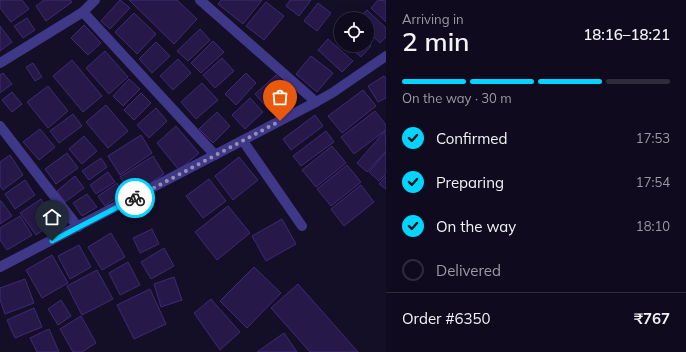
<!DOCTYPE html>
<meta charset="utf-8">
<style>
body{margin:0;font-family:Mulish,sans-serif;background:#1d182a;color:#f1f3f6;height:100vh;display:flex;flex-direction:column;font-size:15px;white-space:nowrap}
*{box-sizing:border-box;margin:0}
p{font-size:13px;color:#9b9aa4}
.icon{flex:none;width:22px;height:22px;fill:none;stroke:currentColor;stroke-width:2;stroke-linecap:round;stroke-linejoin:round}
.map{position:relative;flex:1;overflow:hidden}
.drawer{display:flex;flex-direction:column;background:#0f0a1d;width:300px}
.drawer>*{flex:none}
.tools{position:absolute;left:334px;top:12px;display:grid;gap:8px}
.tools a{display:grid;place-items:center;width:40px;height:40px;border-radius:50%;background:#0f0a1d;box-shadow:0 4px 16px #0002,0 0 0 1px #2f2b3b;font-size:20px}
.pin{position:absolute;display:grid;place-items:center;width:34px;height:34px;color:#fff;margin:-41px -17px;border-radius:50% 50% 50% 0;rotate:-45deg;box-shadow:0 0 4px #0007}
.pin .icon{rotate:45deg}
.courier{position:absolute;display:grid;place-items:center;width:40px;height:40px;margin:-20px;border:3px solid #00d4ff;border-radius:50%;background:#fff;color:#222;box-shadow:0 1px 5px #0007}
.overview em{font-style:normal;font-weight:600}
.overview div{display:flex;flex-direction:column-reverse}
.overview{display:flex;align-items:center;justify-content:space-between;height:68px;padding:0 16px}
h1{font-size:26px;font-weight:600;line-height:30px}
.bar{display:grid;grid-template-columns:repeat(4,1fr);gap:6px 4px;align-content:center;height:48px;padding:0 16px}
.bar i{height:5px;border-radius:3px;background:#2f2b3b}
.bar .selected{background:#00d4ff}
.bar p{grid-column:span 4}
.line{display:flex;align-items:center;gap:10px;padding:0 16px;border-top:1px solid #2f2b3b}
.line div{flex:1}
ol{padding:0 16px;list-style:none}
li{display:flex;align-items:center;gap:12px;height:44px}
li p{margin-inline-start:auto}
li .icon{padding:4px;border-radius:50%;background:#00d4ff;color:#111;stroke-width:4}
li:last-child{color:#9b9aa4}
li i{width:22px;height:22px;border:2px solid #2f2b3b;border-radius:50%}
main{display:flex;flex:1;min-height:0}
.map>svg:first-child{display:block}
.building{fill:#261949;stroke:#3e2a76}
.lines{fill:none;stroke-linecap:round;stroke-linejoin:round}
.minor{stroke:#3f3788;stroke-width:10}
.done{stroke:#968fb3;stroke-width:4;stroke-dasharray:0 7.2}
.route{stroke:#00d4ff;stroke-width:5}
</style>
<main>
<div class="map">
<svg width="386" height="352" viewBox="0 0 386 352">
<rect width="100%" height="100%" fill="#140e27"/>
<g class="building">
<polygon points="0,0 22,0 29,9 11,22 0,8"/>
<polygon points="44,0 70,0 72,2 46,21 36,6"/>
<polygon points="120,0 130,8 110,29 101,21"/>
<polygon points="129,0 177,0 197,19 174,44"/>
<polygon points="221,0 262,0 243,24 218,4"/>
<polygon points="290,0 311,0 299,16 286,6"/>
<polygon points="378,0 386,1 386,22 371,8"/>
<polygon points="266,2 284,16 264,40 246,26"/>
<polygon points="318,3 331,13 317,31 304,21"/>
<polygon points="367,10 386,28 386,37 380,43 367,31 367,19 358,19"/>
<polygon points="134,13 156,34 137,54 115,32"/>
<polygon points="27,18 35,30 23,38 14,26"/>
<polygon points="84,25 101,43 88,55 71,38"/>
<polygon points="0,26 12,42 0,51"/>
<polygon points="200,29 210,40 188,61 177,51"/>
<polygon points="328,39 353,61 342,72 318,50"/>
<polygon points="213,41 224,52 201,73 191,63"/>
<polygon points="156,42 170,56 152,73 139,59"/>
<polygon points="367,42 371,46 361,57 347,45 367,45"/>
<polygon points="105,51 128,77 109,94 86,68"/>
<polygon points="311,56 333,73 317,92 296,74"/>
<polygon points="222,58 234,71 215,88 203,75"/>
<polygon points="178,59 191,73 173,90 160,76"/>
<polygon points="72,60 102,96 83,112 53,76"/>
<polygon points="33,63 42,77 35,81 26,67"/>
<polygon points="3,73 12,84 0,93 0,75"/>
<polygon points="246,73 256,83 236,105 225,94"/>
<polygon points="276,75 292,92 271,112 255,94"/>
<polygon points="384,76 386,78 386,98 378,102 368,86"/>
<polygon points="129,79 140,89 123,106 113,96"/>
<polygon points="202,83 218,100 196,119 181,102"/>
<polygon points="48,86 68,111 48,128 27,102"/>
<polygon points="363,90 376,106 342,133 328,116"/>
<polygon points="12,92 22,104 12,112 2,100"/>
<polygon points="141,93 151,103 134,120 124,110"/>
<polygon points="250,98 263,112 245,129 232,115"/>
<polygon points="106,105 128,131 108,148 86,122"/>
<polygon points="156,108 167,121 149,138 137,125"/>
<polygon points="375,111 386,125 386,130 354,154 341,137"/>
<polygon points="217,112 230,126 213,143 199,129"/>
<polygon points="73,114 82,126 59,143 50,131"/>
<polygon points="315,115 323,126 291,150 283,139"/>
<polygon points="176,126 199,153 179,170 157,143"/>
<polygon points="40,129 55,147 39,160 23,142"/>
<polygon points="326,131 334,142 301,166 293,156"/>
<polygon points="385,131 386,151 367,172 357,163"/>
<polygon points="141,135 152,153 120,175 108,156"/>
<polygon points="84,136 97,151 82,164 69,149"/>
<polygon points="332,146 346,163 316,187 302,170"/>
<polygon points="386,152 386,174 379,181 369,172"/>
<polygon points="67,153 78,168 56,184 45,169"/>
<polygon points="10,155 23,175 3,190 0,186 0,162"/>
<polygon points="153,156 164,174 132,195 120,177"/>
<polygon points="239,157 258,180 233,200 215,176"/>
<polygon points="101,158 107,167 89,180 82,171"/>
<polygon points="347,165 361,182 331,206 317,189"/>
<polygon points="108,172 115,182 96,194 90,185"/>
<polygon points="75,176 84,188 65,202 57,191"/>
<polygon points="386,176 386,189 379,184"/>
<polygon points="209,179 226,201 203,218 186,196"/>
<polygon points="25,180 35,195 15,209 5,194"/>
<polygon points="117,183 123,193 105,206 98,196"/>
<polygon points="361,185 374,202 344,226 331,209"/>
<polygon points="87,194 97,207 82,216 73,203"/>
<polygon points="41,199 56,221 36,235 20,213"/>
<polygon points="0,201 1,201 12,216 0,224"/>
<polygon points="228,206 250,233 217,260 195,232"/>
<polygon points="20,216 32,235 7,250 0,240 0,228"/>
<polygon points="282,219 296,244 266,261 252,236"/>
<polygon points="152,229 159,244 140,253 133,238"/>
<polygon points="111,233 125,257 102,270 88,247"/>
<polygon points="79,245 91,267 70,279 58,256"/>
<polygon points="164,248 174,266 151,279 141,262"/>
<polygon points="52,255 68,283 42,298 26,270"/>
<polygon points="128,262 140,285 120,295 109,273"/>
<polygon points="254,267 281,293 247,328 220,301"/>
<polygon points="97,270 113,299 82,315 67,286"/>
<polygon points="174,277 182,300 161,307 154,284"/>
<polygon points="25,279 34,303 5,314 0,300 0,288"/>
<polygon points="298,284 358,352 310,352 271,308"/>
<polygon points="150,289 166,324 134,339 117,305"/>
<polygon points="211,299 240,332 220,350 194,313"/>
<polygon points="61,300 71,316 58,325 48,309"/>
<polygon points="34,308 42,327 15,338 7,320"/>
<polygon points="81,316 96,343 82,352 73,352 60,329"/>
<polygon points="49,329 59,352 37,352 30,338"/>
<polygon points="284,333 297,352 257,352"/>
</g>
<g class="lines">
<g class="minor">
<polyline points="200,0 316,102"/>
<polyline points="83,12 215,155"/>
<polyline points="0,63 83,12 95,0"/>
<polyline points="0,126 78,227"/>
<polyline points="243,141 302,226"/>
<polyline points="0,267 316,102 332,93 386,56"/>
</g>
</g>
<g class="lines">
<polyline class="done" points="135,198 280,121"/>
<polyline class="route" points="52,241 135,198"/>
</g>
</svg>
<div class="tools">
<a><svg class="icon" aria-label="locate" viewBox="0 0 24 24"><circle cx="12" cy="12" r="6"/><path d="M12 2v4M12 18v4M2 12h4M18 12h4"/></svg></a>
</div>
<div class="pin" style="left:280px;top:121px;background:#ea580c"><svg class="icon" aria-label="bag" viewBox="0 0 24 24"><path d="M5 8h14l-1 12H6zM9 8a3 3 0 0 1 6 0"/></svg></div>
<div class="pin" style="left:52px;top:241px;background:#1f2937"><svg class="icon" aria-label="home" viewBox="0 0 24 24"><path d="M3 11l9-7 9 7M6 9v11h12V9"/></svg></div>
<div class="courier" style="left:135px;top:198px"><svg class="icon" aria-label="bike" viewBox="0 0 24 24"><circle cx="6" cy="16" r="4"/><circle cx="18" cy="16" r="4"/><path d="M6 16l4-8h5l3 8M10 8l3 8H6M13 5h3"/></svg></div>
</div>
<section class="drawer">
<div class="overview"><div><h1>2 min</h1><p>Arriving in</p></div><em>18:16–18:21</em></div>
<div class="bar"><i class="selected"></i><i class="selected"></i><i class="selected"></i><i></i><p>On the way · 30 m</p></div>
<ol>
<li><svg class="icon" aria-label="check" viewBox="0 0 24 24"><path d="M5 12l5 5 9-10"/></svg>Confirmed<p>17:53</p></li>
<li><svg class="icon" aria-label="check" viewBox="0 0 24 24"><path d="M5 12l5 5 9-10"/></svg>Preparing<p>17:54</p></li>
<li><svg class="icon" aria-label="check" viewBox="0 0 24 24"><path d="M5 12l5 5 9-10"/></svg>On the way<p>18:10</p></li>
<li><i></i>Delivered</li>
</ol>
<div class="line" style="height:52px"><div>Order #6350</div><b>₹767</b></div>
</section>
</main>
